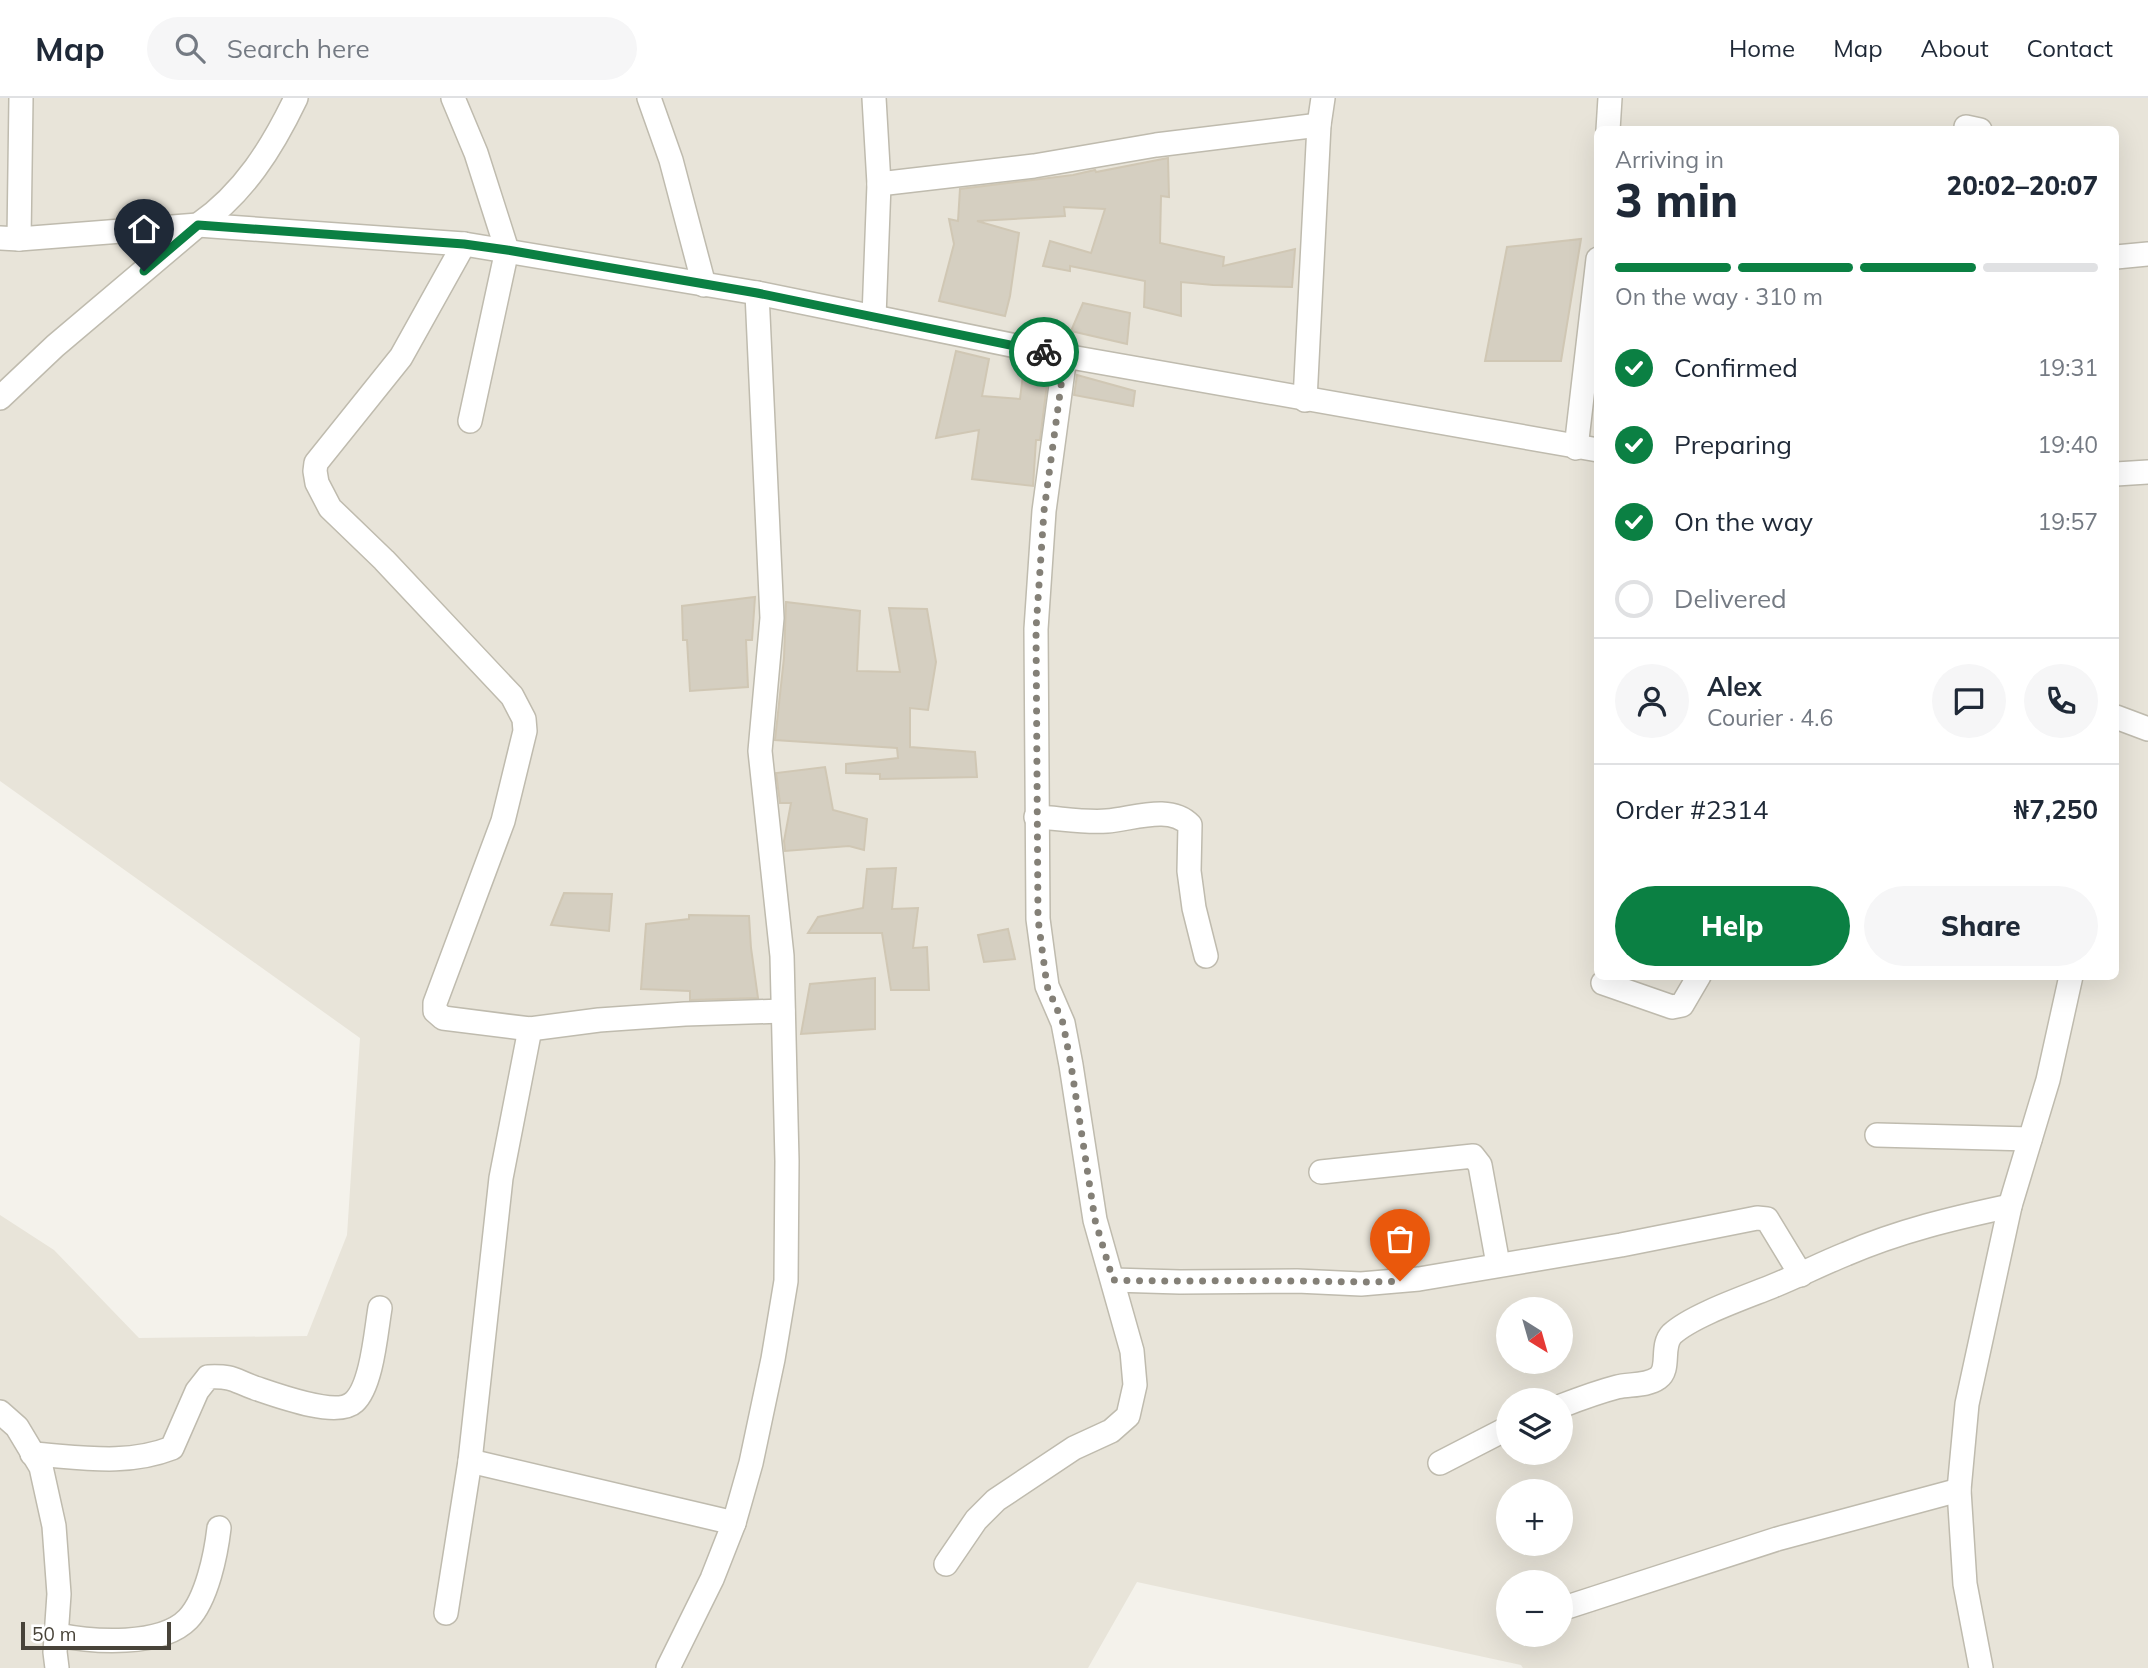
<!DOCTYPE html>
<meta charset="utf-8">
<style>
body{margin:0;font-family:Mulish,sans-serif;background:#f6f6f7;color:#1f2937;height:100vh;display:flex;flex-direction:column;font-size:26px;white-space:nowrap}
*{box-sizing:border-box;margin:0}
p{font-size:23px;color:#747a83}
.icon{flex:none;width:38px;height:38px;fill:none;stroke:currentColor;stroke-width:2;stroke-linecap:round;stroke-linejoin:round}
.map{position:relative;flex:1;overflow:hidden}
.drawer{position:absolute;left:1594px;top:28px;width:525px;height:854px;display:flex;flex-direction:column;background:#fff;border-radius:10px;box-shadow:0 7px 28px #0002}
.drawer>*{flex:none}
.needle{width:46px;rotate:143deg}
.buttons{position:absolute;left:1496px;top:1199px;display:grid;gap:14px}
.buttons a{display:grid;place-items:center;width:77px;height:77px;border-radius:50%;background:#fff;box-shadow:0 7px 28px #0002;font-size:35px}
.scale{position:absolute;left:21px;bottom:18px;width:150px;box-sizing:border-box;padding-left:7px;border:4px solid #484339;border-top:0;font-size:19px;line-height:24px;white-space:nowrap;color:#484339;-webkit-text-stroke:5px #fff;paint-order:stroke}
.pin{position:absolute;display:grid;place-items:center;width:60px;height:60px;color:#fff;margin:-72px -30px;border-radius:50% 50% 50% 0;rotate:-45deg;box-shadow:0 0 7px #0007}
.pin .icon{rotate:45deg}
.courier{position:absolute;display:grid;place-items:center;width:70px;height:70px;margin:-35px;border:5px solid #0b8043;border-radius:50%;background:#fff;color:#222;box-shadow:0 2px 9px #0007}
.summary em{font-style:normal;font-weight:800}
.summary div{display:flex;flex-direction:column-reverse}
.summary{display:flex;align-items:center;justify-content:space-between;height:119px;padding:0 21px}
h1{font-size:46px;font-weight:800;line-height:52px}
.bar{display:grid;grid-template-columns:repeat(4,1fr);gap:10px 7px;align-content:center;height:84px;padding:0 21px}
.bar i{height:9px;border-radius:5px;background:#e0e1e3}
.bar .selected{background:#0b8043}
.bar p{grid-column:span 4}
.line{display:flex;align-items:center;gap:18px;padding:0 21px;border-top:2px solid #e0e1e3}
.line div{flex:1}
.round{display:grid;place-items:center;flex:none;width:74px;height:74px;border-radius:37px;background:#f6f6f7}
ol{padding:0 21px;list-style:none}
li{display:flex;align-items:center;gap:21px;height:77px}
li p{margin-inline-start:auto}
li .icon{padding:7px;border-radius:50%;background:#0b8043;color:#fff;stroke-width:4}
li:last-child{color:#747a83}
li i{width:38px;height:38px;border:4px solid #e0e1e3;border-radius:50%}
.primary-button{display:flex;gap:14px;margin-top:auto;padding:14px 21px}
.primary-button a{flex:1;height:80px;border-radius:42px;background:#0b8043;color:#fff;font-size:28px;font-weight:800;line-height:80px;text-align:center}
.primary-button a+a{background:#f6f6f7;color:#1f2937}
header{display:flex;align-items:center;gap:42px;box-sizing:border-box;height:98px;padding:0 35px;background:#fff;border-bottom:2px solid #e0e1e3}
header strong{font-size:33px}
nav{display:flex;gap:38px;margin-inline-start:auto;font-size:24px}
.search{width:490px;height:63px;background:#f6f6f7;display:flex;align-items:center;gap:18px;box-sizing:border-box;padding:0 24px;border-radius:38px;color:#747a83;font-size:26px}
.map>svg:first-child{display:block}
.residential{fill:#e8e4d9;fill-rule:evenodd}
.building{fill:#d5cfc1;stroke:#d0c7b4;stroke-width:2}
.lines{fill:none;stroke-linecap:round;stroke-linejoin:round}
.minor-casing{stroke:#bfbbae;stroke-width:26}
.minor{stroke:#fff;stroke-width:23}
.done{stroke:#848077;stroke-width:7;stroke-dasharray:0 12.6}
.route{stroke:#0b8043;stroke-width:9}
</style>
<header>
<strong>Map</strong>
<div class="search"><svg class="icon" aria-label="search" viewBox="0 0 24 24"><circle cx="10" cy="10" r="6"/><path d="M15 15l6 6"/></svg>Search here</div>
<nav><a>Home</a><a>Map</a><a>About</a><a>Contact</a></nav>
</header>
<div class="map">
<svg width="2148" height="1570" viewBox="0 0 2148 1570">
<rect width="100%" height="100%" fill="#f4f2eb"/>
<path class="residential" d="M 0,0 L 2148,0 L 2148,1570 L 1523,1570 L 1521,1567 L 1137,1484 L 1088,1570 L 0,1570 L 0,1117 L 54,1152 L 139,1240 L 307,1238 L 347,1137 L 360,940 L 0,683 ZM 1598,32 L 2116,32 L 2116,878 L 1598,878 ZM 1508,1211 L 1561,1211 L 1561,1264 L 1508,1264 ZM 1508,1302 L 1561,1302 L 1561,1354 L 1508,1354 ZM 1508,1393 L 1561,1393 L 1561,1446 L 1508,1446 ZM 1508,1484 L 1561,1484 L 1561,1536 L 1508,1536 Z"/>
<g class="building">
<polygon points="1168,60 1169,99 1161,98 1160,145 1224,159 1223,168 1295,151 1292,189 1213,187 1181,184 1181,218 1144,209 1145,183 1070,168 1070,173 1043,168 1050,143 1091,155 1105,111 1064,109 1065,118 977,123 1019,135 1010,198 1005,218 939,203 954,146 949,121 958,123 960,91 1073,77 1095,72 1096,74"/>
<polygon points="1581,141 1561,263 1485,263 1507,149"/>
<polygon points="1083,205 1130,215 1127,246 1071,233"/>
<polygon points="956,253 989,261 982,298 1020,301 1024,269 1049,271 1040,342 1036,342 1033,388 972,381 979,332 936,340"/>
<polygon points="1077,277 1135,293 1133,308 1074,297"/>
<polygon points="755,499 752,542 746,542 748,589 690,593 687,542 683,542 682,508"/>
<polygon points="786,504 860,513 857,573 900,574 889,510 927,511 936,564 928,612 910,610 910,649 975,654 977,679 880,681 880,676 846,675 846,666 898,660 897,650 775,642 784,560"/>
<polygon points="825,669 833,712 867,721 864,752 849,748 785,753 784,743 791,705 780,705 776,675"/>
<polygon points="896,770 892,811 918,810 913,850 927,849 929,892 891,892 882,835 808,835 818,819 863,810 867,771"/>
<polygon points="564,795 612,796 609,833 551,827"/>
<polygon points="689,817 749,818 751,850 758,900 690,902 690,893 641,891 646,826 689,821"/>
<polygon points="1008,831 1015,861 984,864 978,837"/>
<polygon points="875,880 875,931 801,936 810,886"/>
</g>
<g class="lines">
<g class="minor-casing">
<g id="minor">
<polyline points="453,0 476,55 507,152 470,323"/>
<polyline points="649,0 671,62 704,187"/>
<polyline points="1966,29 1980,32"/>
<polyline points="1608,32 1610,0"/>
<polyline points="879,86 1034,68 1156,47 1319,27"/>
<polyline points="0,140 19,141 198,127 464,146 757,195 1065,258 1598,352"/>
<polyline points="19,141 21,0"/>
<polyline points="464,146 401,259 316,365 315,373 317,385 330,410 384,462 512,598 524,621 525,633 503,723 435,905 435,913 443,920 530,931 599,922 685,916 783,913"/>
<polyline points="2116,159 2148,156"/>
<polyline points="874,219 879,86 874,0"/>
<path d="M 0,300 L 55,248 L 198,127 C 244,95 272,50 296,0"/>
<polyline points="1305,302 1319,27 1323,0"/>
<polyline points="1576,350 1598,161"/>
<polyline points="2116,376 2148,374"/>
<polyline points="2116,619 2148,631"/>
<path d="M 1036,719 C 1059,720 1084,725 1107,723 C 1133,721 1170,706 1190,727 L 1189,773 L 1194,810 L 1206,858"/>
<polyline points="1603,885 1672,909 1682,907 1699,878"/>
<polyline points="1877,1037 2030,1041"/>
<polyline points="1321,1074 1473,1058 1480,1067 1498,1166"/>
<polyline points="1113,1182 1180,1184 1297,1183 1361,1186 1419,1181 1621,1147 1757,1120 1767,1121 1801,1177"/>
<path d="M 1561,1308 C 1579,1301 1598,1294 1617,1289 C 1629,1286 1647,1288 1658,1280 C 1671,1271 1660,1248 1672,1236 C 1693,1217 1746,1199 1773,1188 C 1798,1178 1821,1166 1846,1156 C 1899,1133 1954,1120 2010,1108"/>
<polyline points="0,1314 17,1329 41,1369 54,1428 59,1496 55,1554 57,1570"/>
<path d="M 32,1356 C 80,1359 126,1368 172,1350 L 197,1293 L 208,1279 C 234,1278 233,1282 255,1290 C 276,1297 337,1320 354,1304 C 372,1288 376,1233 380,1210"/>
<polyline points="470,1363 734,1425"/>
<polyline points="1440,1365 1508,1330"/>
<polyline points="946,1466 976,1422 996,1402 1074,1350 1111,1333 1128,1318 1135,1287 1132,1253 1095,1122 1071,967 1063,925 1047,888 1038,821 1036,531 1044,413 1065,258"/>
<polyline points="1561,1511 1777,1441 1959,1392"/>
<polyline points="446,1515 470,1363 501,1080 530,931"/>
<path d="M 58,1537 C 93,1544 161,1549 188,1521 C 207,1501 216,1456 219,1430"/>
<polyline points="668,1570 712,1481 734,1425 751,1365 773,1261 786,1183 787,1063 782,858 760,653 772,520 757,195"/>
<polyline points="1981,1570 1965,1486 1959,1392 1967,1306 2010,1108 2048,982 2071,878"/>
</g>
</g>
<use href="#minor" class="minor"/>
</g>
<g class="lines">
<path class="done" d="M 1044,254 L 1065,258 L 1044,413 L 1036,531 L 1038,821 L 1047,888 L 1063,925 L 1071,967 L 1095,1122 L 1113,1182 C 1174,1184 1236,1182 1297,1183 C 1332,1183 1365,1185 1400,1183"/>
<polyline class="route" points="144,173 198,127 464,146 507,152 757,195 1044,254"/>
</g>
</svg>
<div class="buttons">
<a><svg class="needle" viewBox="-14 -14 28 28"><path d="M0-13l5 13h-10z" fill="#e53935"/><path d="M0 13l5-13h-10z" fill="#747a83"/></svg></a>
<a><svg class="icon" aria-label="layers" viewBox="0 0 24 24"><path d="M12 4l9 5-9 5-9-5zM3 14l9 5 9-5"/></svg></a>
<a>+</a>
<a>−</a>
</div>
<div class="scale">50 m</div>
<div class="pin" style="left:1400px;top:1183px;background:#ea580c"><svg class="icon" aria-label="bag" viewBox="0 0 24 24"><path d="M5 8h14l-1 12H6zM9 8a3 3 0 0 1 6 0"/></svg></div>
<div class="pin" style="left:144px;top:173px;background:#1f2937"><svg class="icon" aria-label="home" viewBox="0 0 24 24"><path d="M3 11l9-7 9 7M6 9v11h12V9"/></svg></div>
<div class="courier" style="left:1044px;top:254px"><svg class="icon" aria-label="bike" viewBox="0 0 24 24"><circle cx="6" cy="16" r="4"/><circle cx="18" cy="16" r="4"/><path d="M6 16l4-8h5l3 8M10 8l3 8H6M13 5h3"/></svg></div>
<section class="drawer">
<div class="summary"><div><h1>3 min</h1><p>Arriving in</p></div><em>20:02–20:07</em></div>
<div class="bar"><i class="selected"></i><i class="selected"></i><i class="selected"></i><i></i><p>On the way · 310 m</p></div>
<ol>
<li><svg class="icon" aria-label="check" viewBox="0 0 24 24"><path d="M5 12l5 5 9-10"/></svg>Confirmed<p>19:31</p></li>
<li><svg class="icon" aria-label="check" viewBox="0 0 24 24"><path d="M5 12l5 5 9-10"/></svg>Preparing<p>19:40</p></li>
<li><svg class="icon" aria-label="check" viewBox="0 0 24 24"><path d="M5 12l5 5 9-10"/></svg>On the way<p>19:57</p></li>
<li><i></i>Delivered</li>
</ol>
<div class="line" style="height:126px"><a class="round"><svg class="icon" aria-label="person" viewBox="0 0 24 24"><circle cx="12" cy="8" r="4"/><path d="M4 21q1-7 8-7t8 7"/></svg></a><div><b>Alex</b><p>Courier · 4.6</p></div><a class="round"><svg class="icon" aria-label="chat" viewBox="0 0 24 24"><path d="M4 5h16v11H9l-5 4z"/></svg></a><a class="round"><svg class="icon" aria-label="phone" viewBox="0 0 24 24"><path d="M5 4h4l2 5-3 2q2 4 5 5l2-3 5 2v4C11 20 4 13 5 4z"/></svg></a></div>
<div class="line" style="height:91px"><div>Order #2314</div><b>₦7,250</b></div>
<div class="primary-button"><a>Help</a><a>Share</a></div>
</section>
</div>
